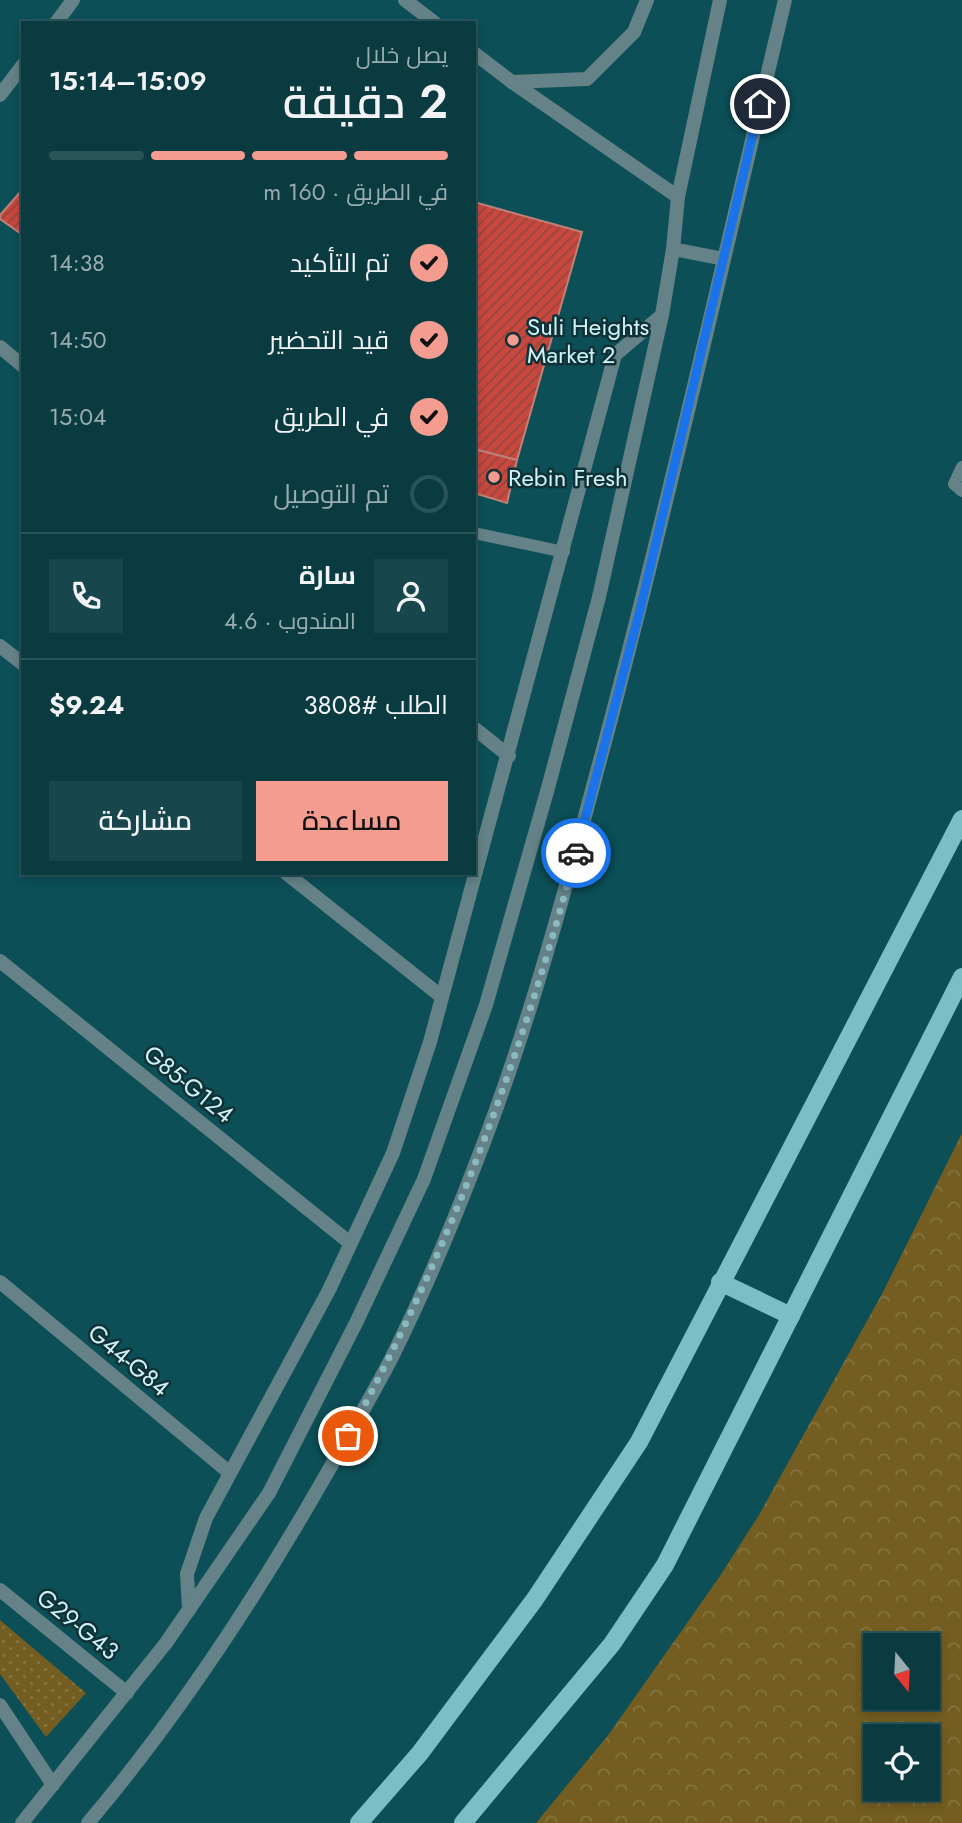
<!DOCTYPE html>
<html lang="ar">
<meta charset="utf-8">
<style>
body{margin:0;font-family:Jost,Cairo,sans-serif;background:#17464c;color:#f1f3f6;direction:rtl;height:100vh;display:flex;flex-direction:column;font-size:26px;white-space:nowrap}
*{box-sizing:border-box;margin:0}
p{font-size:23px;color:#99adb1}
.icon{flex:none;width:38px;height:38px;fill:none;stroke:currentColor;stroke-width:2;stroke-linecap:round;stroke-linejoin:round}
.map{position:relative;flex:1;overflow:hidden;direction:ltr}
.sheet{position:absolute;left:21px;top:21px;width:455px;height:854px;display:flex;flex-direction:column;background:#093b41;border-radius:0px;box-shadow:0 4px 10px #0003,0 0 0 2px #29555a;direction:rtl}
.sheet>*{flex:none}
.needle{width:46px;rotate:162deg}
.tools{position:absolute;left:863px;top:1633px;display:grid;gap:14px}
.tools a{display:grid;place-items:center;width:77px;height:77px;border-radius:0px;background:#093b41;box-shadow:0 4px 10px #0003,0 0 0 2px #29555a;font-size:35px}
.pin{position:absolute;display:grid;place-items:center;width:60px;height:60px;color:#fff;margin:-30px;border:4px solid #fff;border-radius:50%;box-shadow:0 2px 7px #0007}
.courier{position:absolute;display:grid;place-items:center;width:70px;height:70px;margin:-35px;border:5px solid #1a73e8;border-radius:50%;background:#fff;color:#222;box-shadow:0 2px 9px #0007}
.overview em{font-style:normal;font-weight:600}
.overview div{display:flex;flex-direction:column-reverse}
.overview{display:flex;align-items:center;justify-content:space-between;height:119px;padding:0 28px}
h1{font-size:46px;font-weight:600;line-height:52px}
.bar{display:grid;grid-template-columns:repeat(4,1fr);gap:10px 7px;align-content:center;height:84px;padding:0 28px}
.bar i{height:9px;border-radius:5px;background:#29555a}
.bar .active{background:#f59c91}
.bar p{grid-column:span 4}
.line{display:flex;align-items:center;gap:18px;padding:0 28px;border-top:2px solid #29555a}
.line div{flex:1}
.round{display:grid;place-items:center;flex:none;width:74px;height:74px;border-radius:0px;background:#17464c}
ol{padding:0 28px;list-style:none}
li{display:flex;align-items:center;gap:21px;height:77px}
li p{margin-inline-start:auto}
li .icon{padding:7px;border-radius:50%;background:#f59c91;color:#111;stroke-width:4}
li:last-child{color:#99adb1}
li i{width:38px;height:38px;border:4px solid #29555a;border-radius:50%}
.action{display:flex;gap:14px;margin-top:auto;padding:14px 28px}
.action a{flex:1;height:80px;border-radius:0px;background:#f59c91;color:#111;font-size:28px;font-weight:600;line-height:80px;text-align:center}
.action a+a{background:#17464c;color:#f1f3f6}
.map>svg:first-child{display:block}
.grass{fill:url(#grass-dots)}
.park{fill:url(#park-crowns);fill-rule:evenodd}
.building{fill:url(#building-hatch);stroke:#bf8178;stroke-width:2}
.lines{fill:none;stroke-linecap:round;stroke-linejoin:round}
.service{stroke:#648287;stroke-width:12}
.minor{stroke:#648287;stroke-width:14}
.tertiary{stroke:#648287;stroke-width:14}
.primary{stroke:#7cbdc6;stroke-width:18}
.done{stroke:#89bac0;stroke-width:7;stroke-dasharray:0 12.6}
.route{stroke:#1a73e8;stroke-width:9}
.poi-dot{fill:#f59c91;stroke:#103136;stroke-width:2.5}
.labels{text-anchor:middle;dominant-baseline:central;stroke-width:5;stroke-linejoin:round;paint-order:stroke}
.poi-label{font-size:24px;fill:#cdf3f8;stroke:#103136;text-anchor:start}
.street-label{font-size:24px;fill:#cdf3f8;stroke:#103136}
</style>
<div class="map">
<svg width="962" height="1823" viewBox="0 0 962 1823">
<defs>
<pattern id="grass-dots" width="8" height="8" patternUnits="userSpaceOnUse" patternTransform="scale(1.75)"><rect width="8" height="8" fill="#735d20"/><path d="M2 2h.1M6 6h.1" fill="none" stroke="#867541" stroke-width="1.8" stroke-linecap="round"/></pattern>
<pattern id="park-crowns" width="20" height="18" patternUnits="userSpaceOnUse" patternTransform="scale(1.75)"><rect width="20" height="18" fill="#735d20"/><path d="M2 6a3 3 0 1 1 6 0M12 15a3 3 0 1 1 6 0" fill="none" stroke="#867541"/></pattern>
<pattern id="building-hatch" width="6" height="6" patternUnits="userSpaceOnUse" patternTransform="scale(1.75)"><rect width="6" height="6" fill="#c9473d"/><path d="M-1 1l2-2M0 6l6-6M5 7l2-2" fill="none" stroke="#914842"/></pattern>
</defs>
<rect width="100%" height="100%" fill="#0c4f57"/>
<polygon class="grass" points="0,1620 86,1693 46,1737 0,1674"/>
<path class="park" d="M 962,1133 L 962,1823 L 536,1823 L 609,1734 L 720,1576 L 759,1515 L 882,1294 ZM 875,1645 L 928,1645 L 928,1698 L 875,1698 ZM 875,1736 L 928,1736 L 928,1788 L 875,1788 Z"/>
<g class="building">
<polygon points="23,189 23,235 0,219 0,215"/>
<polygon points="474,202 582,232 517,460 474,449"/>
<polygon points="474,449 517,460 507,503 474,493"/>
</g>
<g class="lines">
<g class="service">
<polyline points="962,467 954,484 962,491"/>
<polyline points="474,533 564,552"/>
</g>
<g class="minor">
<polyline points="405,0 435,23"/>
<polyline points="56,23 73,0"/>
<polyline points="474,53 512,82 678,197"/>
<polyline points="512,82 587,79 634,32 647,0"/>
<polyline points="0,95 23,65"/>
<polyline points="0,347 23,366"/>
<polyline points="0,646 23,664"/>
<polyline points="474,728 509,756"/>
<polyline points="286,873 442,997"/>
<polyline points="0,961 350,1243"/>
<polyline points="0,1282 230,1473"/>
<polyline points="0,1590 127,1693"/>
<polyline points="189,1610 187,1574 206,1518 329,1290 393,1153 430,1042 615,355 662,315"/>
<polyline points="0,1705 53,1785"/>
</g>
<g class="tertiary">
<polyline points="673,249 724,259"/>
<polyline points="22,1823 166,1643 269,1493 356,1323 424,1179 486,1005 548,788 599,597 662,315 673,249 678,197 720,0"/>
<path d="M 88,1823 C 171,1725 243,1617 308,1506 C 336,1457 365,1409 391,1359 C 422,1297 449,1233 474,1168 C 531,1024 570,872 610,723 C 673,483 728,241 785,0"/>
</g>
<g class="primary">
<polyline points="720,1282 791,1316"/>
<polyline points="359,1823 420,1753 535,1599 639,1442 962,819"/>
<polyline points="463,1823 612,1644 665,1565 962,977"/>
</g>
</g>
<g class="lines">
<path class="done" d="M 348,1436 C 449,1252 522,1056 576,853"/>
<polyline class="route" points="576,853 640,610 760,104"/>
</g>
<g class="poi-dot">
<circle cx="513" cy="340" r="7"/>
<circle cx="494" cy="477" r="7"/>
</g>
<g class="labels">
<g class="poi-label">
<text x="527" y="326">Suli Heights<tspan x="527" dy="28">Market 2</tspan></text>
<text x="508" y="477">Rebin Fresh</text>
</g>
<g class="street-label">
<text transform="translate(189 1084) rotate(39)">G85-G124</text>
<text transform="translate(129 1360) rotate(40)">G44-G84</text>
<text transform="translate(78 1624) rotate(39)">G29-G43</text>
</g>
</g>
</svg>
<div class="tools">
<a><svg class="needle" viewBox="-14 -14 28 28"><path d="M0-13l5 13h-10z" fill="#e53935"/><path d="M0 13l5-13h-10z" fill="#99adb1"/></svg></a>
<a><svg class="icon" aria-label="locate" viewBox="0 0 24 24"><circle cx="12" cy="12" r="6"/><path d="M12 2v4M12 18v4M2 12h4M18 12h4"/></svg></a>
</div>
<div class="pin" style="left:348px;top:1436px;background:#ea580c"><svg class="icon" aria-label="bag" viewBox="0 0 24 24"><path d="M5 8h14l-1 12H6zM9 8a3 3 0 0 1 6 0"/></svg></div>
<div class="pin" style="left:760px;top:104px;background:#1f2937"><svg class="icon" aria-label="home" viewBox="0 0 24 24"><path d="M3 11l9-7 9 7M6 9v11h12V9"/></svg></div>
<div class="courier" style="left:576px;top:853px"><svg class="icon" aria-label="car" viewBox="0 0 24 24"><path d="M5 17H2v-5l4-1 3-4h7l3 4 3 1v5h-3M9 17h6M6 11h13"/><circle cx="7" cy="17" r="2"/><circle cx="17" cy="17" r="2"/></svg></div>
<section class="sheet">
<div class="overview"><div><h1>2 دقيقة</h1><p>يصل خلال</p></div><em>15:09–15:14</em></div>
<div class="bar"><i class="active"></i><i class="active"></i><i class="active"></i><i></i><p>في الطريق · 160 m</p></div>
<ol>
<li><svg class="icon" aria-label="check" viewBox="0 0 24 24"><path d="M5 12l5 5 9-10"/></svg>تم التأكيد<p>14:38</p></li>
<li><svg class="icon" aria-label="check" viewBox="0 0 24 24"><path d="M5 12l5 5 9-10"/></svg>قيد التحضير<p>14:50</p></li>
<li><svg class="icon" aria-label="check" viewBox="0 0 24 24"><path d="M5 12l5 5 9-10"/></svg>في الطريق<p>15:04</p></li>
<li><i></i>تم التوصيل</li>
</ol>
<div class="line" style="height:126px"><a class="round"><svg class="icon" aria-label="person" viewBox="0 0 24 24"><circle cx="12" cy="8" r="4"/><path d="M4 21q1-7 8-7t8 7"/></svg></a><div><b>سارة</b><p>المندوب · 4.6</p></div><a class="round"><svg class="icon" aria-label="phone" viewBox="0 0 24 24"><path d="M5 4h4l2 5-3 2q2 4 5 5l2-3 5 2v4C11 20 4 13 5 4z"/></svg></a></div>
<div class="line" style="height:91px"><div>الطلب #3808</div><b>$9.24</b></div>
<div class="action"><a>مساعدة</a><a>مشاركة</a></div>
</section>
</div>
